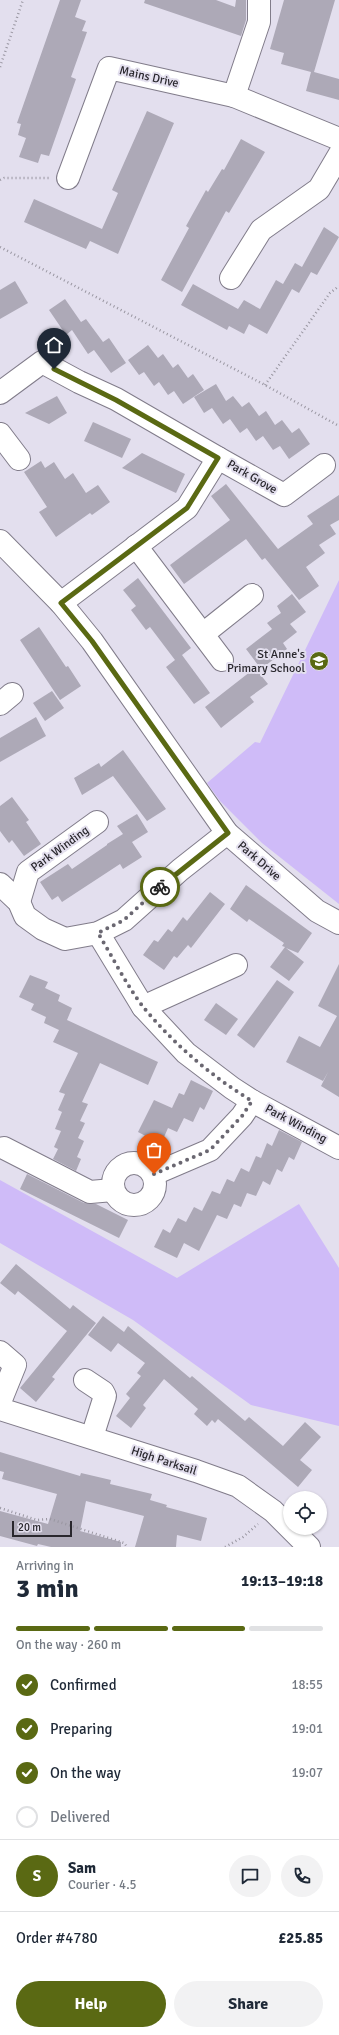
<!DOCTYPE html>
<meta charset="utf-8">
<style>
body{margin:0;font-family:Signika,sans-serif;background:#f2f2f3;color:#1f2937;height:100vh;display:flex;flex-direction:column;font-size:15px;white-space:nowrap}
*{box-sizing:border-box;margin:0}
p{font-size:13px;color:#747a83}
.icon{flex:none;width:22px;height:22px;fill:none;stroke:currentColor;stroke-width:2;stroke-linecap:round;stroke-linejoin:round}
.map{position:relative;height:1547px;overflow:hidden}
.drawer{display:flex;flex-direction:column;background:#fff;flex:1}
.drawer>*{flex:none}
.buttons{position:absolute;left:283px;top:1491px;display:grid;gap:8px}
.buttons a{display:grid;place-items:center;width:44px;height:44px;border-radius:50%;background:#fff;box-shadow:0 1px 3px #0004;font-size:20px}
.scale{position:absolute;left:12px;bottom:10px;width:60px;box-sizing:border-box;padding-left:4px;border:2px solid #29272d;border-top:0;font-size:11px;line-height:14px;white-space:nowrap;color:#29272d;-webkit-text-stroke:3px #e3dfee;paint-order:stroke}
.pin{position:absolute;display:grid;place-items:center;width:34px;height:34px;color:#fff;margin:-41px -17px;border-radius:50% 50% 50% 0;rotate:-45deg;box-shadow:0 0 4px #0007}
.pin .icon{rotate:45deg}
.courier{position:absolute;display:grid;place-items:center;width:40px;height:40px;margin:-20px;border:3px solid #5a6913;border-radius:50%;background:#fff;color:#222;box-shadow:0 1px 5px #0007}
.head em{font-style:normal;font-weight:700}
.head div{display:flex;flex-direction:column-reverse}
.head{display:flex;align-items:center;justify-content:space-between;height:68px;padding:0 16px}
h1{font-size:26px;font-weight:700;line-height:30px}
.bar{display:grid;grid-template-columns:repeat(4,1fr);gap:6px 4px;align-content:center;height:48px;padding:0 16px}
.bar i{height:5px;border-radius:3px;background:#e0e1e3}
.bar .on{background:#5a6913}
.bar p{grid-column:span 4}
.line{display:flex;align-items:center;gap:10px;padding:0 16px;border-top:1px solid #e0e1e3}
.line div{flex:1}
.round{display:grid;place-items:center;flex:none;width:42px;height:42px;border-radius:21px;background:#f2f2f3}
ol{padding:0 16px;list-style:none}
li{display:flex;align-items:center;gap:12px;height:44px}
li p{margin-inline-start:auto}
li .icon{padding:4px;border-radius:50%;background:#5a6913;color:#fff;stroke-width:4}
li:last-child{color:#747a83}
li i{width:22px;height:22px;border:2px solid #e0e1e3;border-radius:50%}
.action{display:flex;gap:8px;margin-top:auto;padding:8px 16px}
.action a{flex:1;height:46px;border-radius:24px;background:#5a6913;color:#fff;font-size:16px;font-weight:700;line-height:46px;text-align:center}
.action a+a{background:#f2f2f3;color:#1f2937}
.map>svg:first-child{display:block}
.green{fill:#cfbbf8}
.building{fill:#ada9b7}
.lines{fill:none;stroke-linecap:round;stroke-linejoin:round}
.minor-casing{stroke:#817c8a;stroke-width:24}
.path{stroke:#9996a1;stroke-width:2.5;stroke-dasharray:1 3;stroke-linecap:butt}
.minor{stroke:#fff;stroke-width:22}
.done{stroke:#6a6771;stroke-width:4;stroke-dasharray:0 7.2}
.route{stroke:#5a6913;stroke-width:5}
.labels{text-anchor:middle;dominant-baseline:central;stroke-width:4;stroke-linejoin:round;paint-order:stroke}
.street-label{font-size:12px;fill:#29272d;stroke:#e3dfee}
.poi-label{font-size:12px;fill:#29272d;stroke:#e3dfee;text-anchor:end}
</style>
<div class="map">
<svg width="339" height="1547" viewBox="0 0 339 1547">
<rect width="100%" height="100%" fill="#e3dfee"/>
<g class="green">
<polygon points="339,580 339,904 262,843 220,801 207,783 255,742 260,743"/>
<polygon points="0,1180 177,1278 299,1204 339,1268 339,1426 251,1405 133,1320 0,1243"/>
</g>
<g class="building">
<polygon points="60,0 81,0 75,17 86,21 82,31 87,32 71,77 76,79 49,156 41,154 38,163 19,157 26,138 18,135 21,124 17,123"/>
<polygon points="145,0 216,0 235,7 236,0 246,0 246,20 241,36 144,3"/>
<polygon points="284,0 335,0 314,72 339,79 339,100 306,91 311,72 281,64 284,53 270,49"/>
<polygon points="147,111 174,123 118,254 90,241 86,249 24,222 34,199 102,229 118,193 112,190"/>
<polygon points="241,139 265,152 229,213 226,211 182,292 161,280 189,228 186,226 206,190 208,192 222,169 224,170"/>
<polygon points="324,227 339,237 317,275 311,272 299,293 292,289 267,334 249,324 244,334 229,326 227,330 181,305 193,284 238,309 244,300 260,309 276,280 283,284 295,263 302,267"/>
<polygon points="15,281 28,303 0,319 0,290"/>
<polygon points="65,299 81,322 86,319 103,342 109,338 126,363 111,373 94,350 88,354 72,330 66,335 49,310"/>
<polygon points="148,345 158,358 163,354 173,368 178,364 188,378 193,374 204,390 183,404 174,391 168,395 159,382 154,386 144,372 139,375 128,360"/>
<polygon points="216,384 226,401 233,396 242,407 249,402 259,416 266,411 275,425 282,420 292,433 299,428 310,444 289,459 280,446 273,450 263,436 256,441 247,428 240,433 230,419 223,424 212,408 204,413 194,397"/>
<polygon points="57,396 67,413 49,424 25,413"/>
<polygon points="93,422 131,439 122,458 84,441"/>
<polygon points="142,453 185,474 176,493 122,468"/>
<polygon points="41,461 45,468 54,462 65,479 73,473 86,493 98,485 110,502 92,515 90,513 56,537 39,512 47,507 24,472"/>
<polygon points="226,484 278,549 313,524 307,516 339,495 339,520 330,525 336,534 319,545 325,553 306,567 319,586 299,600 265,558 262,560 246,539 184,584 170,565 230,520 211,496"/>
<polygon points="138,578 191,648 182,655 210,693 194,704 166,667 175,660 150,627 146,630 131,610 136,606 123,590"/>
<polygon points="292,594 306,612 290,624 297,632 283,643 287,649 261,669 246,649 272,629 267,623 281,613 277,606"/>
<polygon points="39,627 66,667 68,666 81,686 60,700 20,640"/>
<polygon points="255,668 268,684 250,697 254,702 221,728 205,707"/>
<polygon points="52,691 64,708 45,721 33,703"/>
<polygon points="36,717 46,736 0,762 0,738"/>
<polygon points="123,750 166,809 147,821 113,776 82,795 74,778 99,763 101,767"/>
<polygon points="12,797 29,820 26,822 41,844 24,856 12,840 9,843 0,831 0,806"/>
<polygon points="137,814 148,832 132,842 142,857 123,869 120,864 62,902 58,896 52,900 40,882 68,864 72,869 107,845 107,844 123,834 117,826"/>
<polygon points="246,885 312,933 298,953 286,948 304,962 289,981 270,967 285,947 282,946 284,943 249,919 247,922 230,909"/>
<polygon points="210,892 225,904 191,948 188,945 177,958 174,956 164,970 143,955 154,940 158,942 168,929 172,932 183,917 187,921"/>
<polygon points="339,964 339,1097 321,1086 328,1072 323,1081 286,1062 299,1036 320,1047 337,1016 318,1006"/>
<polygon points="30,975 48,982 45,988 60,995 58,1001 72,1008 67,1020 158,1062 148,1085 100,1063 82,1102 88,1104 80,1121 85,1123 78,1138 84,1141 77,1157 81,1159 76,1171 53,1159 58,1149 54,1147 61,1131 55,1129 62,1112 58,1110 65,1094 59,1092 78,1053 53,1042 59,1030 44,1023 46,1017 31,1010 34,1004 19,997"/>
<polygon points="277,980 294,992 254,1048 237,1035"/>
<polygon points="216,1003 238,1019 226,1035 204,1020"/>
<polygon points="191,1080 213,1091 204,1110 200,1107 193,1122 184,1118 177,1132 168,1128 161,1144 138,1132 154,1100 172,1108 179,1093 184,1095"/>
<polygon points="279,1130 302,1142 294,1160 289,1157 282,1172 277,1169 270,1185 263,1181 256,1196 247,1193 241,1207 234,1204 227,1219 217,1215 199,1251 184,1243 177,1258 154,1247 163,1229 170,1233 178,1218 186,1222 194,1207 202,1211 212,1191 220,1194 227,1179 234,1182 241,1168 249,1172 256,1156 261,1158 267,1143 272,1146"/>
<polygon points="27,1174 84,1203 96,1204 128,1220 119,1238 20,1189"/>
<polygon points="16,1264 70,1309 73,1305 96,1323 52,1377 55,1379 36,1402 20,1388 67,1331 18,1291 15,1295 0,1283"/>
<polygon points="103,1316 124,1332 128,1326 190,1378 192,1376 245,1421 249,1417 283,1446 305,1422 321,1437 300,1460 312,1470 298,1487 218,1419 215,1423 212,1420 207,1426 194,1414 198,1409 164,1379 143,1405 146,1408 131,1428 116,1416 130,1398 126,1394 141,1376 137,1373 145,1363 118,1343 111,1352 88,1335"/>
<polygon points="0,1452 80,1476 81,1473 111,1480 110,1484 152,1494 150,1500 167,1505 166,1507 207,1518 201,1541 177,1535 176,1547 135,1547 144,1516 86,1501 80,1531 121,1542 121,1547 51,1547 38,1544 37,1546 0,1536 0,1511 48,1524 57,1494 2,1479 4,1472 0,1471"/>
</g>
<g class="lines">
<g class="minor-casing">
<g id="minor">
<polyline points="259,0 259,22 234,96 339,139"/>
<polyline points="68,178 109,68 234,96"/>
<polyline points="231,278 261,230 319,189 339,155"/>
<polyline points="0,393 42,362 79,382 116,399 218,458"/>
<polyline points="0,434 19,459"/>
<polyline points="0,541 61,603 92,641 227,833 317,911 339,923"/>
<polyline points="136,546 222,660"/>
<polyline points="61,603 187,508 218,458 284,495 324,465"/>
<polyline points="203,634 252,595"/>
<polyline points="0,704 12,694"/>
<polyline points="0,884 19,902 25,916 43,929 65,939 98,933 124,920 180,870 227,833"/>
<polyline points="19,902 28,872 97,822"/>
<polyline points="98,933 143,1007 186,1053 232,1088 252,1101 339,1148"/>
<polyline points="143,1007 236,965"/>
<polyline points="4,1148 90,1192 113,1190"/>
<circle cx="134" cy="1184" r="21"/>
<polyline points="154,1174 210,1150 242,1116 252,1101"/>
<polyline points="0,1352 15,1365 0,1402"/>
<polyline points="85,1380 103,1392 105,1396 92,1437"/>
<polyline points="0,1409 196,1471 238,1486 273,1511 309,1547"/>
</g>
</g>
<g class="path">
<polyline points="0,67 23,0"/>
<polyline points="0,180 4,178 49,178"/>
<polyline points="0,247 265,385 339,426"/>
<polyline points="265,385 330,293 339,286"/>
<polyline points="0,1508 37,1520 50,1519 124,1543 127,1547"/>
<polyline points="225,1547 243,1537 258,1524"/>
</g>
<use href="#minor" class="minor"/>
</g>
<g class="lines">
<path class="done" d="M 154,1174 L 210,1150 L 242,1116 L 252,1101 C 211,1076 175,1045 144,1008 C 128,988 112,956 98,933 L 124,920 L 160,887"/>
<polyline class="route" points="54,369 116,400 218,458 187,508 61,603 92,641 228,833 160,887"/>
</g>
<defs>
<g id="school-disc" transform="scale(1)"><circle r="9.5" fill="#5a6913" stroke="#e3dfee"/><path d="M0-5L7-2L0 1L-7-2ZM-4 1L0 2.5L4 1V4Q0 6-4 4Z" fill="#fff"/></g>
</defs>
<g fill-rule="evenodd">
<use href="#school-disc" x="319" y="661"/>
</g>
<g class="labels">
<g class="street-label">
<text transform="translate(149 77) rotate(13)">Mains Drive</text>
<text transform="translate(252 477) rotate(30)">Park Grove</text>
<text transform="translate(60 849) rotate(-36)">Park Winding</text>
<text transform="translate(259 861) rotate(41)">Park Drive</text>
<text transform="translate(296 1124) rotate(28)">Park Winding</text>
<text transform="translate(164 1461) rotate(18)">High Parksail</text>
</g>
<g class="poi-label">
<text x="305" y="654">St Anne's<tspan x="305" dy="14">Primary School</tspan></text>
</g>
</g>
</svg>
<div class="buttons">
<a><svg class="icon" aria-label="locate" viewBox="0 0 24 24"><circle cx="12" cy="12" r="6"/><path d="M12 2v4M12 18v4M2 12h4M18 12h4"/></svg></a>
</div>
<div class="scale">20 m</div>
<div class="pin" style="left:154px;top:1174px;background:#ea580c"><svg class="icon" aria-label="bag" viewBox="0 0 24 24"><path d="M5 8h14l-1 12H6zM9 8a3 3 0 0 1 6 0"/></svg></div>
<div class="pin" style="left:54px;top:369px;background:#1f2937"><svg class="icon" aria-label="home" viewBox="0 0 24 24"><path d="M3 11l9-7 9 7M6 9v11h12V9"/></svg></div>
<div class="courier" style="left:160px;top:887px"><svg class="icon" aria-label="bike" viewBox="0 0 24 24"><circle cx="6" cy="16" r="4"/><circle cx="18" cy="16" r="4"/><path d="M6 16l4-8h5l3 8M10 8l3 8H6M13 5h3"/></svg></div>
</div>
<section class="drawer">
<div class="head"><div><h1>3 min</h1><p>Arriving in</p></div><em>19:13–19:18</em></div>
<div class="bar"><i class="on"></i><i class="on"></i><i class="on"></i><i></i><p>On the way · 260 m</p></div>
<ol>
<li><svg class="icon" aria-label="check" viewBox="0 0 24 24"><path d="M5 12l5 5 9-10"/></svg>Confirmed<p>18:55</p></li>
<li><svg class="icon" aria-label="check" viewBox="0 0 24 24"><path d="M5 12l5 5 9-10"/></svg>Preparing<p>19:01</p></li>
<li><svg class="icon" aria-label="check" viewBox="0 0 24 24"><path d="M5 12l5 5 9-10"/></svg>On the way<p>19:07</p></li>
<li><i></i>Delivered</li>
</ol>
<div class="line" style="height:72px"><b class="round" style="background:#5a6913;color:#fff">S</b><div><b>Sam</b><p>Courier · 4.5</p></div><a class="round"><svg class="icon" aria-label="chat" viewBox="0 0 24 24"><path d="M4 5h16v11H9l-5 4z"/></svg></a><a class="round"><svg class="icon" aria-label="phone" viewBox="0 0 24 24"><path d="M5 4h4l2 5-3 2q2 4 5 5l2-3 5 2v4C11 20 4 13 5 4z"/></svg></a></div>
<div class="line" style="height:52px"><div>Order #4780</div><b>£25.85</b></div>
<div class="action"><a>Help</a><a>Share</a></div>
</section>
